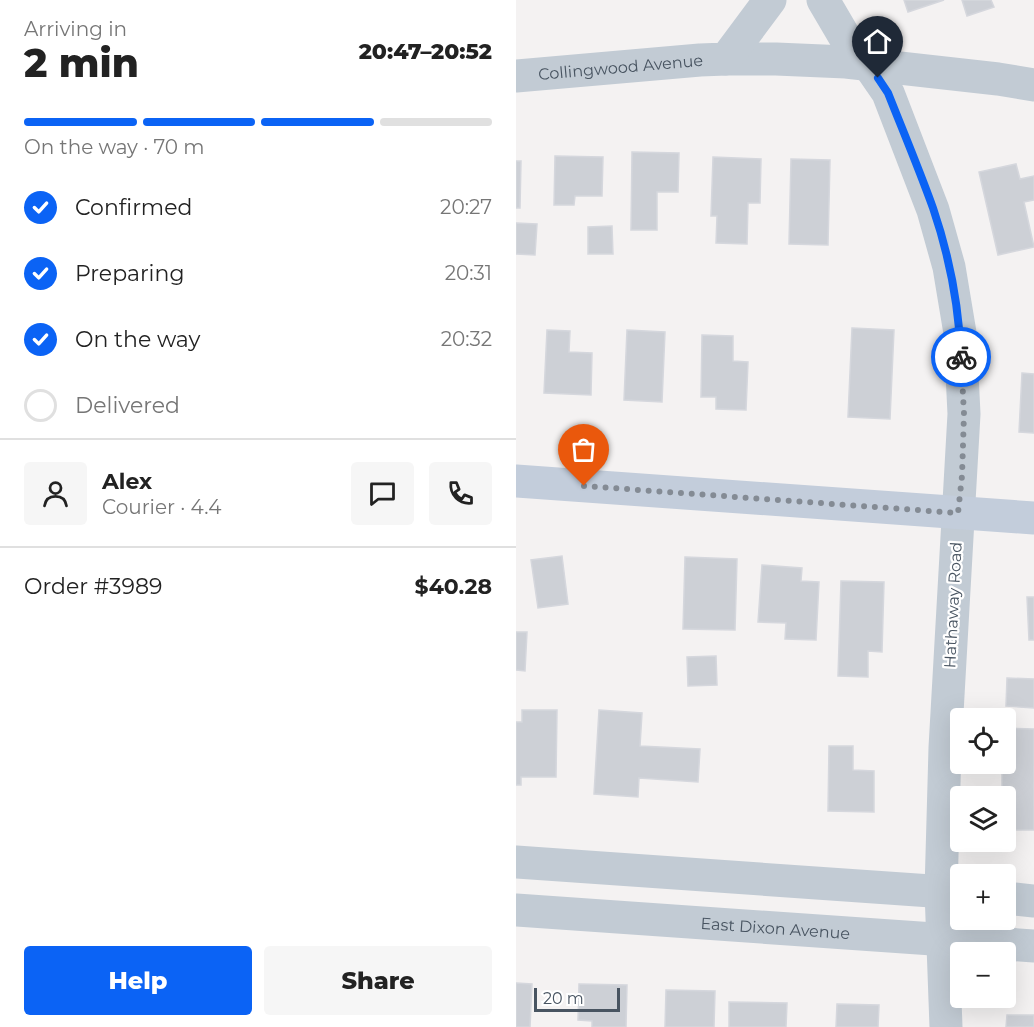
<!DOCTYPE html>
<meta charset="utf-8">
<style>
body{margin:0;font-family:Montserrat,sans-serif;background:#f6f6f6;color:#222;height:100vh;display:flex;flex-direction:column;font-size:22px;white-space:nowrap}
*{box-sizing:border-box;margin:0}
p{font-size:20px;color:#767676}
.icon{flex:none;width:33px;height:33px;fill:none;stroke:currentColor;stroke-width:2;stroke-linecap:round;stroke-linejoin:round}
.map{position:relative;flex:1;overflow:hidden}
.panel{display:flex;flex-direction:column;background:#fff;width:516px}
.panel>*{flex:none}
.controls{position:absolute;left:434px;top:708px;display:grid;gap:12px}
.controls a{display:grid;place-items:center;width:66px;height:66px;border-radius:6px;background:#fff;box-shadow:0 6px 24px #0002;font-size:30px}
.scale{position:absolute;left:18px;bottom:15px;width:86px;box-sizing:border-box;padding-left:6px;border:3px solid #485461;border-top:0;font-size:16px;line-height:21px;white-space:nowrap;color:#485461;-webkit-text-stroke:4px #fff;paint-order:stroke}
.pin{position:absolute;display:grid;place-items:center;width:51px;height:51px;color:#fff;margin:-62px -26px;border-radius:50% 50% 50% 0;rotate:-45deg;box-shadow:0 0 6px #0007}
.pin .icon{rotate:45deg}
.courier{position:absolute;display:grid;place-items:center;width:60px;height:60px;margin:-30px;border:4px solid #0b63f5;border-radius:50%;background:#fff;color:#222;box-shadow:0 2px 8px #0007}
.summary em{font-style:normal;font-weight:800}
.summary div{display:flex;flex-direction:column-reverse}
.summary{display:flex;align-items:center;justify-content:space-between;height:102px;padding:0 24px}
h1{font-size:39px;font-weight:800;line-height:45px}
.bar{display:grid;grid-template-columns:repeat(4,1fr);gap:9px 6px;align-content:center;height:72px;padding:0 24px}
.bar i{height:8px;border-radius:4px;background:#e0e0e0}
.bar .selected{background:#0b63f5}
.bar p{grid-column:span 4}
.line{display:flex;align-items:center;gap:15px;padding:0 24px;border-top:2px solid #e0e0e0}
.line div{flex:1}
.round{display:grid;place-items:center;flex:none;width:63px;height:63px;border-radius:6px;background:#f6f6f6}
ol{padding:0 24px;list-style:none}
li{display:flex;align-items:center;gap:18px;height:66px}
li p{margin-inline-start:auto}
li .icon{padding:6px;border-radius:50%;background:#0b63f5;color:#fff;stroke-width:4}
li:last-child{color:#767676}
li i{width:33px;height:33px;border:3px solid #e0e0e0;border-radius:50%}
.primary-button{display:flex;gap:12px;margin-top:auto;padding:12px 24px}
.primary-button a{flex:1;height:69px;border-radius:6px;background:#0b63f5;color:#fff;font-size:24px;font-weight:800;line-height:69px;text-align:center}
.primary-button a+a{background:#f6f6f6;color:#222}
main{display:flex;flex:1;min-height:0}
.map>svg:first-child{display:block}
.building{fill:#cdd0d6;stroke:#d5d7dd;stroke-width:1.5}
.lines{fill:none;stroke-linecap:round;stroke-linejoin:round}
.minor{stroke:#c2cbd4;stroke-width:33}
.secondary{stroke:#c3cddb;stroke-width:33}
.done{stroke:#848b94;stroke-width:6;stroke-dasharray:0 10.8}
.route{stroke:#0b63f5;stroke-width:8}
.labels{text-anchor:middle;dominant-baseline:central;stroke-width:4.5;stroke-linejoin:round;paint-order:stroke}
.street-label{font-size:16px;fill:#485461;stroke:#fff}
</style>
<main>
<section class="panel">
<div class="summary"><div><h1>2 min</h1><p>Arriving in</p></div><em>20:47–20:52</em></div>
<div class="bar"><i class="selected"></i><i class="selected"></i><i class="selected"></i><i></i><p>On the way · 70 m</p></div>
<ol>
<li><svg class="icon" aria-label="check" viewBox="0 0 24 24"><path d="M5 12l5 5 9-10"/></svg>Confirmed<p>20:27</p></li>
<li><svg class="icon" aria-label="check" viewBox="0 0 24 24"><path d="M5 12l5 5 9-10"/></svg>Preparing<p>20:31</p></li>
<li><svg class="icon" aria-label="check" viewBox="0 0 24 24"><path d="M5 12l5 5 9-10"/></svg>On the way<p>20:32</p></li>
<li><i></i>Delivered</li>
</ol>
<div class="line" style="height:108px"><a class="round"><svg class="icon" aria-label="person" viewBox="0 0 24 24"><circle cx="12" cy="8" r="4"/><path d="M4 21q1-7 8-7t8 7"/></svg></a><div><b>Alex</b><p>Courier · 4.4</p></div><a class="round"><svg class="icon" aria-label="chat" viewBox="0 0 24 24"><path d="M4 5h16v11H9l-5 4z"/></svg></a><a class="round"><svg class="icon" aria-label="phone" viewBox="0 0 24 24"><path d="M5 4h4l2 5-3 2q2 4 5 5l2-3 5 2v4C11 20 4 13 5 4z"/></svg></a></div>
<div class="line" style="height:78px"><div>Order #3989</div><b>$40.28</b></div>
<div class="primary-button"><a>Help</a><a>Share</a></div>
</section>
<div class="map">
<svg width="518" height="1027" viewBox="0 0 518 1027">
<rect width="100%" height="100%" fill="#f4f2f2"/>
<g class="building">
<polygon points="388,0 428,0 392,12"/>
<polygon points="446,0 475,0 478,7 451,16"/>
<polygon points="116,152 163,153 162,192 141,192 141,230 115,230"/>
<polygon points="39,156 87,157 86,196 59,196 58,205 38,205"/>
<polygon points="197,157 245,159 244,203 232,203 231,244 200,243 201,216 195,216"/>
<polygon points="275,159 314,160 312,245 273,244"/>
<polygon points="0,161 5,161 4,208 0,208"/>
<polygon points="500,164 504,179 518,176 518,200 508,202 518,247 482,255 463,172"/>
<polygon points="0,223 21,224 19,255 0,254"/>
<polygon points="96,226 97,254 72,254 72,227"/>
<polygon points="336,328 378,330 374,419 332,417"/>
<polygon points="31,330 54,331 53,352 76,353 75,395 28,393"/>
<polygon points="111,330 149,332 146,402 108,400"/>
<polygon points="186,335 217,336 217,361 232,362 230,410 200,409 200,397 185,397"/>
<polygon points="506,373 518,374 518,433 503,432"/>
<polygon points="46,556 52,604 22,608 15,560"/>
<polygon points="169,557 221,559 219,630 167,629"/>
<polygon points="246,565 286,568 285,581 303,582 300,640 269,639 270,623 242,622"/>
<polygon points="325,581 368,582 366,652 352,651 352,677 322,676"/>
<polygon points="511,597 518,597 518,640 513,640"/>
<polygon points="0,632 11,632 9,671 0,670"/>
<polygon points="200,656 201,685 172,686 171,657"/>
<polygon points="491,678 518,679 518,708 490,706"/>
<polygon points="6,710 41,710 40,777 5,777 5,785 0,785 0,722 6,722"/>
<polygon points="83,710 126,713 124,746 184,749 182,782 123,778 122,797 78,794"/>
<polygon points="489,728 518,729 518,830 489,830 489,796 486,796 486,764 489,764"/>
<polygon points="313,746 337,746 337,770 358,771 358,812 312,811"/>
<polygon points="0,983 16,984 14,1027 0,1027"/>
<polygon points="63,984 111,985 110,1027 76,1027 76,1021 62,1020"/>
<polygon points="150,990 199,991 198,1027 149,1027"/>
<polygon points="213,1002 271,1003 270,1027 213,1027"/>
<polygon points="321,1004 363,1005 362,1027 320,1027"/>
<polygon points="491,1015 518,1015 518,1027 490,1027"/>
</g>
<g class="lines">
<g class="minor">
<polyline points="307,0 334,46 352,64 372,93 417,210 433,267 444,333 448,414 429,748 425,891 430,1027"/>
<polyline points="210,59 260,59 330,62 482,79 518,85"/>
<path id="s1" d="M 0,76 L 184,60 L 210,59 L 254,0"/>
<polyline points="0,862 444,893"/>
<polyline points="489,898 518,901"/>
<path id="s2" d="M 0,910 L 518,946"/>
</g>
<polyline class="secondary" points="0,481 518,518"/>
</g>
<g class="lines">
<polyline class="done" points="68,486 442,513 446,476 448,414 445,357"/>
<path class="route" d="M 362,78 L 372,93 C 387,131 403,169 417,208 C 433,255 443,307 445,357"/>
</g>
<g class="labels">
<g class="street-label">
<text stroke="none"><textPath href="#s1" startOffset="105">Collingwood Avenue</textPath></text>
<text transform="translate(437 605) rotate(-87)">Hathaway Road</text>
<text stroke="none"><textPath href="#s2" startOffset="260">East Dixon Avenue</textPath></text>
</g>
</g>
</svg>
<div class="controls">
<a><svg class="icon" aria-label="locate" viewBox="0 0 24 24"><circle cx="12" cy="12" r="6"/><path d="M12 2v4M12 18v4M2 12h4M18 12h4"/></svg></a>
<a><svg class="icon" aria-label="layers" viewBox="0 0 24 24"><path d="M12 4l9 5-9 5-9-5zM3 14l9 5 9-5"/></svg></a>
<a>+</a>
<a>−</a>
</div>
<div class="scale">20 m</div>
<div class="pin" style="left:68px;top:486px;background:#ea580c"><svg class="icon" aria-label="bag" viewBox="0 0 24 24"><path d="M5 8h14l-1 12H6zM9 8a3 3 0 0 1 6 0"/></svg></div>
<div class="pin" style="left:362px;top:78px;background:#1f2937"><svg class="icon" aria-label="home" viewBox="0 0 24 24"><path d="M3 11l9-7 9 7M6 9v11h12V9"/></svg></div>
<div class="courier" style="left:445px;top:357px"><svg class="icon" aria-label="bike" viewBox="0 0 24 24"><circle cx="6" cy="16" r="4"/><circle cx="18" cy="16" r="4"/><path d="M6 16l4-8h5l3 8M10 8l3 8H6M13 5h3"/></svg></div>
</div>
</main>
